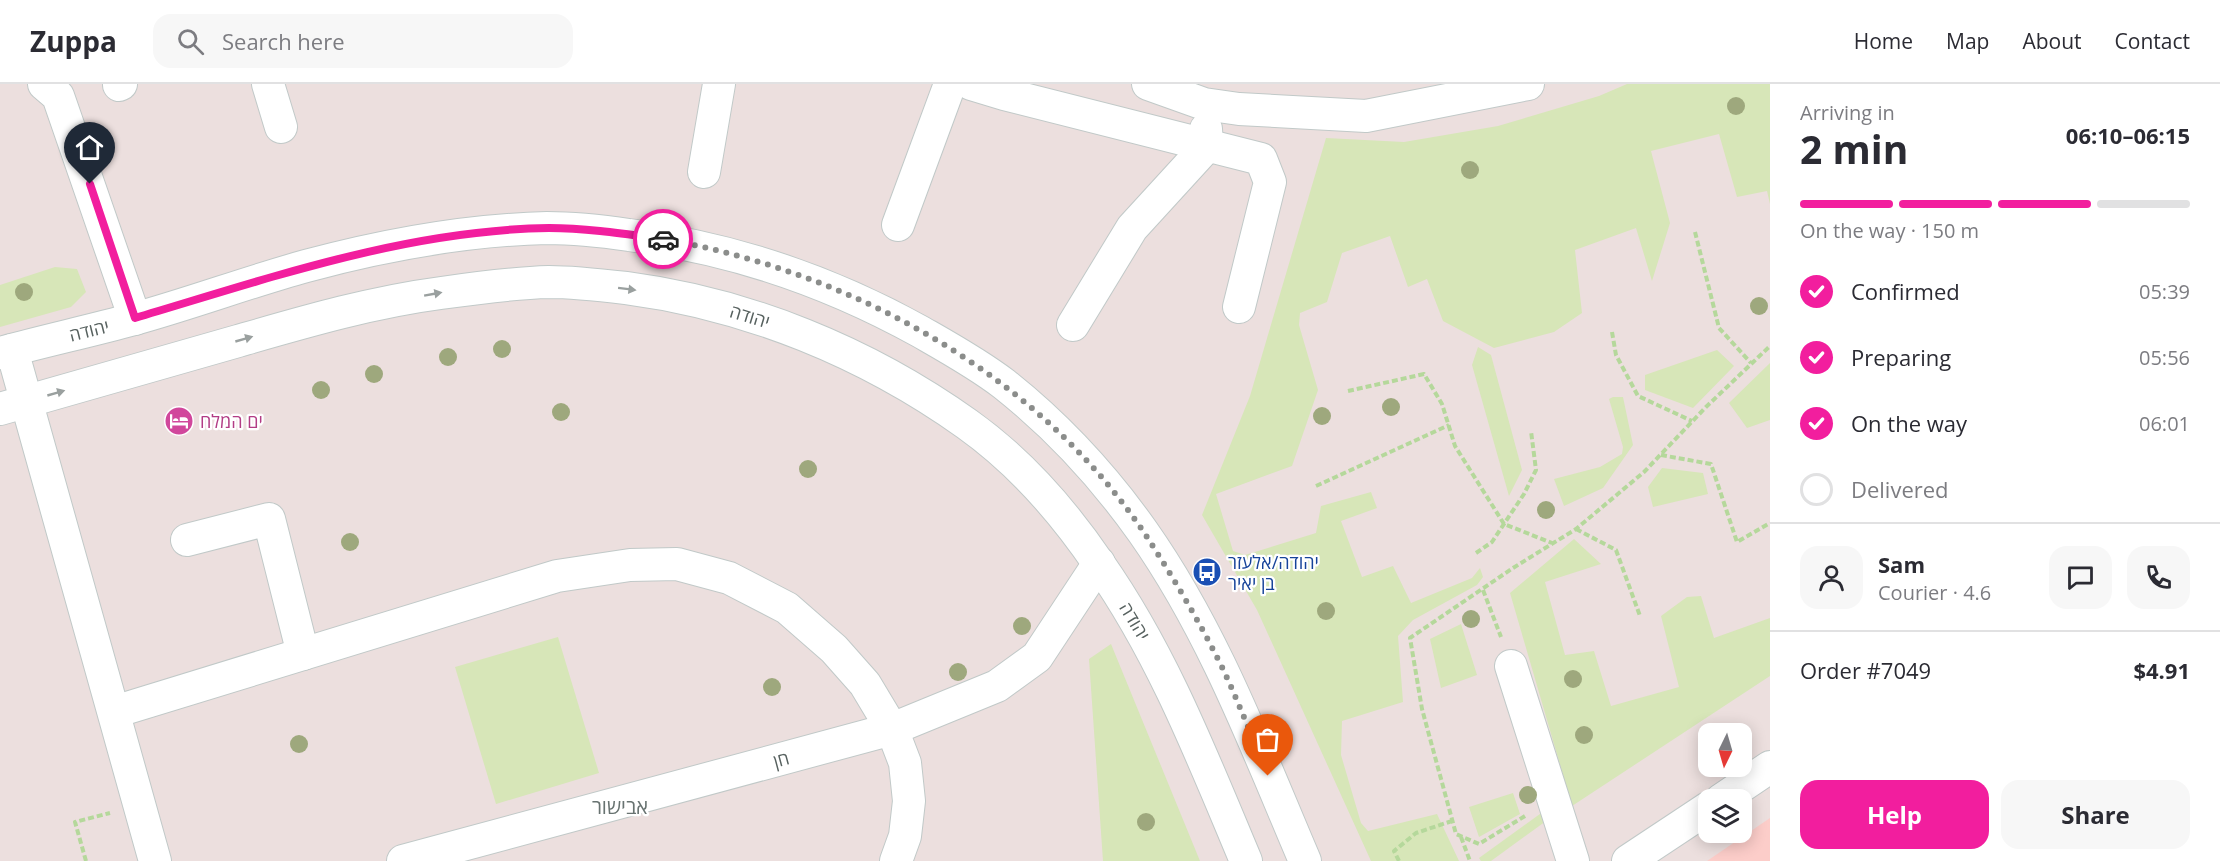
<!DOCTYPE html>
<meta charset="utf-8">
<style>
body{margin:0;font-family:"Open Sans","Noto Sans Hebrew",sans-serif;background:#f7f7f7;color:#2b2b33;height:100vh;display:flex;flex-direction:column;font-size:22px;white-space:nowrap}
*{box-sizing:border-box;margin:0}
p{font-size:20px;color:#7c7c81}
.icon{flex:none;width:33px;height:33px;fill:none;stroke:currentColor;stroke-width:2;stroke-linecap:round;stroke-linejoin:round}
.map{position:relative;flex:1;overflow:hidden}
.details{display:flex;flex-direction:column;background:#fff;width:450px}
.details>*{flex:none}
.needle{width:39px;rotate:185deg}
.buttons{position:absolute;left:1698px;top:639px;display:grid;gap:12px}
.buttons a{display:grid;place-items:center;width:54px;height:54px;border-radius:12px;background:#fff;box-shadow:0 3px 15px #0003;font-size:30px}
.pin{position:absolute;display:grid;place-items:center;width:51px;height:51px;color:#fff;margin:-62px -26px;border-radius:50% 50% 50% 0;rotate:-45deg;box-shadow:0 0 6px #0007}
.pin .icon{rotate:45deg}
.courier{position:absolute;display:grid;place-items:center;width:60px;height:60px;margin:-30px;border:4px solid #f21e9e;border-radius:50%;background:#fff;color:#222;box-shadow:0 2px 8px #0007}
.head em{font-style:normal;font-weight:700}
.head div{display:flex;flex-direction:column-reverse}
.head{display:flex;align-items:center;justify-content:space-between;height:102px;padding:0 30px}
h1{font-size:39px;font-weight:700;line-height:45px}
.bar{display:grid;grid-template-columns:repeat(4,1fr);gap:9px 6px;align-content:center;height:72px;padding:0 30px}
.bar i{height:8px;border-radius:4px;background:#e1e1e2}
.bar .active{background:#f21e9e}
.bar p{grid-column:span 4}
.line{display:flex;align-items:center;gap:15px;padding:0 30px;border-top:2px solid #e1e1e2}
.line div{flex:1}
.round{display:grid;place-items:center;flex:none;width:63px;height:63px;border-radius:18px;background:#f7f7f7}
ol{padding:0 30px;list-style:none}
li{display:flex;align-items:center;gap:18px;height:66px}
li p{margin-inline-start:auto}
li .icon{padding:6px;border-radius:50%;background:#f21e9e;color:#fff;stroke-width:4}
li:last-child{color:#7c7c81}
li i{width:33px;height:33px;border:3px solid #e1e1e2;border-radius:50%}
.cta{display:flex;gap:12px;margin-top:auto;padding:12px 30px}
.cta a{flex:1;height:69px;border-radius:18px;background:#f21e9e;color:#fff;font-size:24px;font-weight:700;line-height:69px;text-align:center}
.cta a+a{background:#f7f7f7;color:#2b2b33}
header{display:flex;align-items:center;gap:36px;box-sizing:border-box;height:84px;padding:0 30px;background:#fff;border-bottom:2px solid #e1e1e2}
header strong{font-size:28px}
nav{display:flex;gap:33px;margin-inline-start:auto;font-size:21px}
.search{width:420px;height:54px;background:#f7f7f7;display:flex;align-items:center;gap:15px;box-sizing:border-box;padding:0 21px;border-radius:18px;color:#7c7c81;font-size:22px}
main{display:flex;flex:1;min-height:0}
.map>svg:first-child{display:block}
.green{fill:#d7e6b8}
.sand{fill:#fccdc9}
.lines{fill:none;stroke-linecap:round;stroke-linejoin:round}
.minor-casing{stroke:#c1c9c8;stroke-width:34}
.path{stroke:#b5d89b;stroke-width:4;stroke-dasharray:6 3;stroke-linecap:butt}
.minor{stroke:#fff;stroke-width:32}
.tree{fill:#9ea87d}
.oneway{fill:#9aa09f}
.done{stroke:#8b8d8b;stroke-width:6;stroke-dasharray:0 10.8}
.route{stroke:#f21e9e;stroke-width:8}
.labels{text-anchor:middle;dominant-baseline:central;stroke-width:4.5;stroke-linejoin:round;paint-order:stroke}
.street-label{font-size:18px;fill:#57615f;stroke:#fff}
.hotel-label{font-size:18px;fill:#b23c85;stroke:#fff;text-anchor:start}
.transit-label{font-size:18px;fill:#164399;stroke:#fff;text-anchor:start}
.neighbourhood-label{font-size:20px;fill:#687371;stroke:#fff}
</style>
<header>
<strong>Zuppa</strong>
<div class="search"><svg class="icon" aria-label="search" viewBox="0 0 24 24"><circle cx="10" cy="10" r="6"/><path d="M15 15l6 6"/></svg>Search here</div>
<nav><a>Home</a><a>Map</a><a>About</a><a>Contact</a></nav>
</header>
<main>
<div class="map">
<svg width="1770" height="777" viewBox="0 0 1770 777">
<rect width="100%" height="100%" fill="#ecdfde"/>
<g class="green">
<polygon points="1627,0 1770,0 1770,120 1767,107 1737,113 1719,50 1651,67 1670,139 1652,197 1636,144 1575,166 1582,229 1554,248 1494,264 1443,237 1427,195 1408,203 1390,152 1342,169 1327,218 1300,229 1299,241 1318,306 1292,382 1216,410 1233,467 1245,471 1316,449 1321,422 1371,408 1377,424 1341,437 1362,493 1393,482 1411,519 1472,494 1480,484 1483,493 1477,501 1413,536 1398,552 1403,618 1342,637 1341,671 1361,739 1368,747 1437,730 1459,777 1371,777 1257,526 1202,431 1250,312 1326,54 1404,58 1498,42 1599,12"/>
<polygon points="55,183 77,185 86,208 71,223 0,243 0,201"/>
<polygon points="1478,263 1491,271 1522,386 1509,412 1472,281"/>
<polygon points="1717,266 1734,282 1693,324 1645,306 1645,291"/>
<polygon points="1770,279 1770,336 1747,344 1729,319"/>
<polygon points="1613,313 1623,313 1633,361 1603,404 1564,422 1554,395 1600,383 1622,370 1623,363 1609,315"/>
<polygon points="1662,384 1703,389 1708,410 1653,423 1648,403"/>
<polygon points="1574,455 1601,480 1545,498 1565,571 1594,567 1611,622 1679,603 1661,532 1687,513 1701,512 1714,554 1770,534 1770,592 1572,722 1510,509"/>
<polygon points="1461,540 1477,591 1441,604 1430,555"/>
<polygon points="558,553 599,689 496,720 455,583"/>
<polygon points="1111,560 1200,777 1103,777 1089,575"/>
<polygon points="1513,709 1520,730 1479,753 1469,723"/>
<polygon points="1551,722 1553,732 1491,777 1481,777 1479,774"/>
</g>
<polygon class="sand" points="1770,734 1770,777 1707,777"/>
<g class="lines">
<g class="minor-casing">
<g id="minor">
<polyline points="44,0 58,12 135,235"/>
<polyline points="268,0 281,43"/>
<polyline points="971,0 1004,10 1261,75 1270,98 1239,223"/>
<polyline points="1148,0 1204,20 1239,25 1366,32 1528,0"/>
<polyline points="119,1 121,0"/>
<polyline points="704,88 719,0"/>
<polyline points="898,141 950,0"/>
<polyline points="1073,241 1132,144 1207,62 1206,45"/>
<polyline points="12,266 155,777"/>
<path d="M 0,269 C 44,257 90,247 134,235 C 192,219 248,198 306,182 C 384,161 467,146 547,144 C 574,144 602,147 629,151 C 733,164 829,197 921,248 C 949,264 978,280 1004,300 C 1057,342 1104,393 1143,448 C 1214,549 1257,665 1305,777"/>
<path d="M 0,325 C 79,302 159,280 238,257 C 304,238 372,218 441,209 C 476,204 513,199 549,198 C 574,198 600,201 626,204 C 748,220 866,268 967,340 C 1019,377 1063,427 1099,480 C 1163,571 1203,675 1246,777"/>
<polyline points="187,456 269,435 303,570"/>
<polyline points="1511,582 1573,777"/>
<polyline points="114,628 557,492 630,481 677,480 729,494 787,524 834,565 865,600 892,645 905,679 909,717 905,752 896,777"/>
<polyline points="1721,716 1770,683"/>
<polyline points="403,777 892,645 997,602 1037,573 1099,479"/>
<polyline points="1628,777 1708,724"/>
</g>
</g>
<g class="path">
<polyline points="1695,148 1719,244 1751,279"/>
<polyline points="1612,248 1616,271 1638,312 1692,337"/>
<polyline points="1348,307 1424,290 1442,320 1455,362 1504,440 1552,459"/>
<polyline points="1661,371 1711,380 1737,458 1770,439"/>
<polyline points="1316,402 1449,341"/>
<polyline points="1576,445 1616,466 1640,532"/>
<polyline points="1476,469 1492,458 1524,410 1536,386 1531,347"/>
<polyline points="1483,506 1501,553"/>
<polyline points="1525,732 1479,760 1456,750 1422,625 1410,554 1513,484 1576,445 1644,388 1706,323 1770,262"/>
<polyline points="1461,753 1470,777"/>
<polyline points="86,777 75,738 110,729"/>
<polyline points="1399,777 1394,767 1416,749 1452,737"/>
</g>
<use href="#minor" class="minor"/>
</g>
<g class="tree">
<circle cx="1736" cy="22" r="9"/>
<circle cx="1470" cy="86" r="9"/>
<circle cx="24" cy="208" r="9"/>
<circle cx="1759" cy="222" r="9"/>
<circle cx="502" cy="265" r="9"/>
<circle cx="448" cy="273" r="9"/>
<circle cx="374" cy="290" r="9"/>
<circle cx="321" cy="306" r="9"/>
<circle cx="1391" cy="323" r="9"/>
<circle cx="561" cy="328" r="9"/>
<circle cx="1322" cy="332" r="9"/>
<circle cx="808" cy="385" r="9"/>
<circle cx="1546" cy="426" r="9"/>
<circle cx="350" cy="458" r="9"/>
<circle cx="1326" cy="527" r="9"/>
<circle cx="1471" cy="535" r="9"/>
<circle cx="1022" cy="542" r="9"/>
<circle cx="958" cy="588" r="9"/>
<circle cx="1573" cy="595" r="9"/>
<circle cx="772" cy="603" r="9"/>
<circle cx="1584" cy="651" r="9"/>
<circle cx="299" cy="660" r="9"/>
<circle cx="1528" cy="711" r="9"/>
<circle cx="1146" cy="738" r="9"/>
</g>
<defs><path id="oneway-solid" d="M-6-.8H1V-3.2L6.5 0L1 3.2V.8H-6Z" transform="scale(1.5)"/></defs>
<g class="oneway">
<use href="#oneway-solid" transform="translate(627 205) rotate(7)"/>
<use href="#oneway-solid" transform="translate(433 210) rotate(-10)"/>
<use href="#oneway-solid" transform="translate(244 255) rotate(-16)"/>
<use href="#oneway-solid" transform="translate(56 309) rotate(-16)"/>
</g>
<g class="lines">
<path class="done" d="M 663,155 C 851,188 1037,289 1145,450 C 1173,493 1199,537 1222,583 C 1239,619 1253,656 1268,692"/>
<path class="route" d="M 90,100 L 135,234 C 270,194 407,146 549,144 C 587,144 626,150 663,155"/>
</g>
<defs>
<g id="hotel-disc" transform="scale(1.5)"><circle r="9.5" fill="#d1479c" stroke="#fff"/><path d="M-6-4.5h1.5V1H6V5H4.5V3h-9V5H-6ZM-4 0a1.8 1.8 0 1 1 3.6 0ZM.5 0V-2.5h3Q6-2.5 6 0Z" fill="#fff"/></g>
<g id="bus-disc" transform="scale(1.5)"><circle r="9.5" fill="#1a4fb4" stroke="#fff"/><path d="M-5-6H5V4H4V6H2V4H-2V6H-4V4H-5ZM-3.5-4V0h7V-4ZM-3.5 1.2v1.5H-2V1.2ZM2 1.2v1.5H3.5V1.2Z" fill="#fff"/></g>
</defs>
<g fill-rule="evenodd">
<use href="#hotel-disc" x="179" y="337"/>
<use href="#bus-disc" x="1207" y="488"/>
</g>
<g class="labels">
<g class="street-label">
<text transform="translate(750 232) rotate(17)">יהודה</text>
<text transform="translate(89 246) rotate(-14)">יהודה</text>
<text transform="translate(1135 537) rotate(59)">יהודה</text>
<text transform="translate(781 675) rotate(-15)">חן</text>
</g>
<g class="hotel-label">
<text x="200" y="337">ים המלח</text>
</g>
<g class="transit-label">
<text x="1228" y="478">יהודה/אלעזר<tspan x="1228" dy="21">בן יאיר</tspan></text>
</g>
<g class="neighbourhood-label">
<text x="620" y="722">אבישור</text>
</g>
</g>
</svg>
<div class="buttons">
<a><svg class="needle" viewBox="-14 -14 28 28"><path d="M0-13l5 13h-10z" fill="#e53935"/><path d="M0 13l5-13h-10z" fill="#7c7c81"/></svg></a>
<a><svg class="icon" aria-label="layers" viewBox="0 0 24 24"><path d="M12 4l9 5-9 5-9-5zM3 14l9 5 9-5"/></svg></a>
</div>
<div class="pin" style="left:1268px;top:692px;background:#ea580c"><svg class="icon" aria-label="bag" viewBox="0 0 24 24"><path d="M5 8h14l-1 12H6zM9 8a3 3 0 0 1 6 0"/></svg></div>
<div class="pin" style="left:90px;top:100px;background:#1f2937"><svg class="icon" aria-label="home" viewBox="0 0 24 24"><path d="M3 11l9-7 9 7M6 9v11h12V9"/></svg></div>
<div class="courier" style="left:663px;top:155px"><svg class="icon" aria-label="car" viewBox="0 0 24 24"><path d="M5 17H2v-5l4-1 3-4h7l3 4 3 1v5h-3M9 17h6M6 11h13"/><circle cx="7" cy="17" r="2"/><circle cx="17" cy="17" r="2"/></svg></div>
</div>
<section class="details">
<div class="head"><div><h1>2 min</h1><p>Arriving in</p></div><em>06:10–06:15</em></div>
<div class="bar"><i class="active"></i><i class="active"></i><i class="active"></i><i></i><p>On the way · 150 m</p></div>
<ol>
<li><svg class="icon" aria-label="check" viewBox="0 0 24 24"><path d="M5 12l5 5 9-10"/></svg>Confirmed<p>05:39</p></li>
<li><svg class="icon" aria-label="check" viewBox="0 0 24 24"><path d="M5 12l5 5 9-10"/></svg>Preparing<p>05:56</p></li>
<li><svg class="icon" aria-label="check" viewBox="0 0 24 24"><path d="M5 12l5 5 9-10"/></svg>On the way<p>06:01</p></li>
<li><i></i>Delivered</li>
</ol>
<div class="line" style="height:108px"><a class="round"><svg class="icon" aria-label="person" viewBox="0 0 24 24"><circle cx="12" cy="8" r="4"/><path d="M4 21q1-7 8-7t8 7"/></svg></a><div><b>Sam</b><p>Courier · 4.6</p></div><a class="round"><svg class="icon" aria-label="chat" viewBox="0 0 24 24"><path d="M4 5h16v11H9l-5 4z"/></svg></a><a class="round"><svg class="icon" aria-label="phone" viewBox="0 0 24 24"><path d="M5 4h4l2 5-3 2q2 4 5 5l2-3 5 2v4C11 20 4 13 5 4z"/></svg></a></div>
<div class="line" style="height:78px"><div>Order #7049</div><b>$4.91</b></div>
<div class="cta"><a>Help</a><a>Share</a></div>
</section>
</main>
